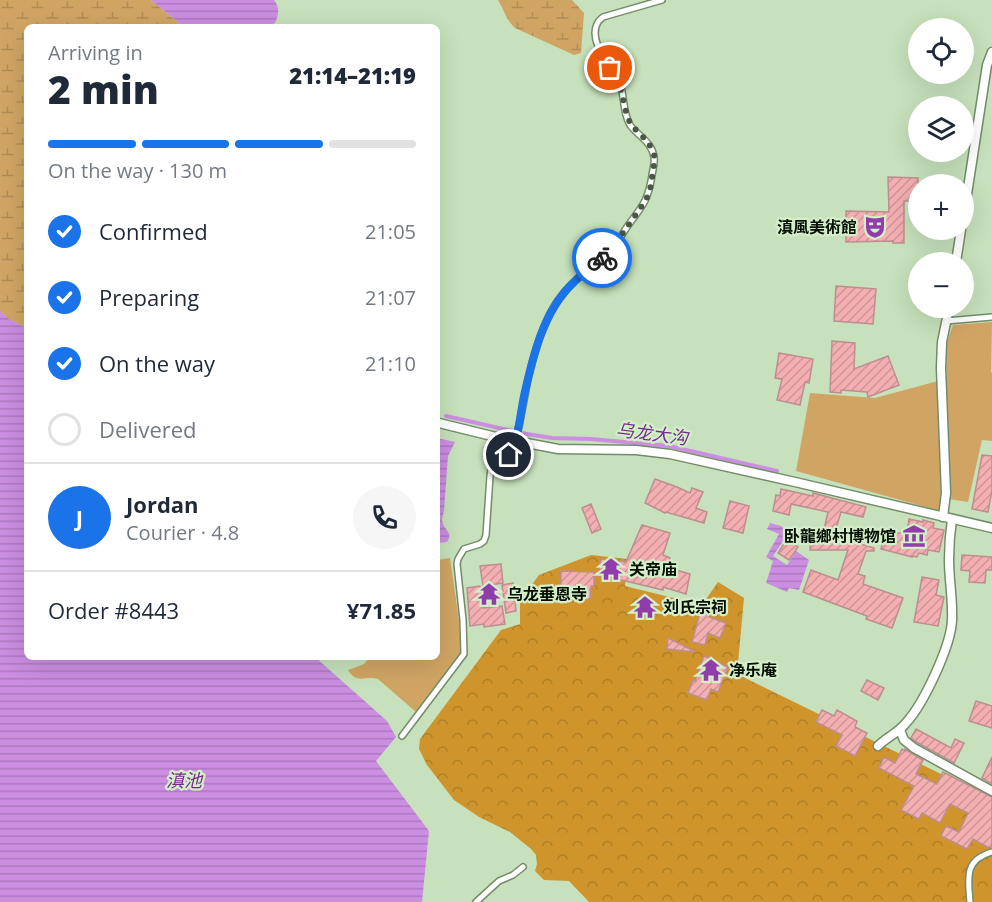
<!DOCTYPE html>
<meta charset="utf-8">
<style>
body{margin:0;font-family:"Open Sans","Noto Sans SC",sans-serif;background:#f6f6f7;color:#1f2937;height:100vh;display:flex;flex-direction:column;font-size:22px;white-space:nowrap}
*{box-sizing:border-box;margin:0}
p{font-size:20px;color:#747a83}
.icon{flex:none;width:33px;height:33px;fill:none;stroke:currentColor;stroke-width:2;stroke-linecap:round;stroke-linejoin:round}
.map{position:relative;flex:1;overflow:hidden}
.panel{position:absolute;left:24px;top:24px;width:416px;height:636px;display:flex;flex-direction:column;background:#fff;border-radius:9px;box-shadow:0 6px 24px #0002}
.panel>*{flex:none}
.buttons{position:absolute;left:908px;top:18px;display:grid;gap:12px}
.buttons a{display:grid;place-items:center;width:66px;height:66px;border-radius:50%;background:#fff;box-shadow:0 6px 24px #0002;font-size:30px}
.pin{position:absolute;display:grid;place-items:center;width:51px;height:51px;color:#fff;margin:-26px;border:3px solid #fff;border-radius:50%;box-shadow:0 2px 6px #0007}
.courier{position:absolute;display:grid;place-items:center;width:60px;height:60px;margin:-30px;border:4px solid #1a73e8;border-radius:50%;background:#fff;color:#222;box-shadow:0 2px 8px #0007}
.summary em{font-style:normal;font-weight:800}
.summary div{display:flex;flex-direction:column-reverse}
.summary{display:flex;align-items:center;justify-content:space-between;height:102px;padding:0 24px}
h1{font-size:39px;font-weight:800;line-height:45px}
.bar{display:grid;grid-template-columns:repeat(4,1fr);gap:9px 6px;align-content:center;height:72px;padding:0 24px}
.bar i{height:8px;border-radius:4px;background:#e0e1e3}
.bar .on{background:#1a73e8}
.bar p{grid-column:span 4}
.line{display:flex;align-items:center;gap:15px;padding:0 24px;border-top:2px solid #e0e1e3}
.line div{flex:1}
.round{display:grid;place-items:center;flex:none;width:63px;height:63px;border-radius:32px;background:#f6f6f7}
ol{padding:0 24px;list-style:none}
li{display:flex;align-items:center;gap:18px;height:66px}
li p{margin-inline-start:auto}
li .icon{padding:6px;border-radius:50%;background:#1a73e8;color:#fff;stroke-width:4}
li:last-child{color:#747a83}
li i{width:33px;height:33px;border:3px solid #e0e1e3;border-radius:50%}
.map>svg:first-child{display:block}
.grass{fill:#d0a564}
.forest{fill:url(#forest-crowns)}
.wetland{fill:url(#wetland-marsh)}
.water{fill:url(#water-rules)}
.lines{fill:none;stroke-linecap:round;stroke-linejoin:round}
.stream{stroke:#cb8ee1;stroke-width:4}
.building{fill:url(#building-hatch);stroke:#bd8e8f;stroke-width:1.5}
.service-casing{stroke:#738c6a;stroke-width:8}
.pedestrian-casing{stroke:#738c6a;stroke-width:11}
.service{stroke:#fff;stroke-width:5}
.pedestrian{stroke:#fff;stroke-width:8}
.done{stroke:#495844;stroke-width:6;stroke-dasharray:0 10.8}
.route{stroke:#1a73e8;stroke-width:8}
.labels{text-anchor:middle;dominant-baseline:central;stroke-width:4.5;stroke-linejoin:round;paint-order:stroke}
.poi-label{font-size:16px;font-weight:bold;fill:#060f04;stroke:#d3eec8;text-anchor:start}
.water-label{font-size:18px;font-style:italic;fill:#762b8d;stroke:#d3eec8}
</style>
<div class="map">
<svg width="992" height="902" viewBox="0 0 992 902">
<defs>
<pattern id="forest-crowns" width="20" height="18" patternUnits="userSpaceOnUse" patternTransform="scale(1.5)"><rect width="20" height="18" fill="#cf952c"/><path d="M2 6a3 3 0 1 1 6 0M12 15a3 3 0 1 1 6 0" fill="none" stroke="#b07f26"/></pattern>
<pattern id="wetland-marsh" width="20" height="14" patternUnits="userSpaceOnUse" patternTransform="scale(1.5)"><rect width="20" height="14" fill="#d0a564"/><path d="M1 5h8M5 5V1M11 12h8M15 12V8" fill="none" stroke="#b18d55"/></pattern>
<pattern id="water-rules" width="6" height="5" patternUnits="userSpaceOnUse" patternTransform="scale(1.5)"><rect width="6" height="5" fill="#cb8ee1"/><path d="M0 2.5h6" fill="none" stroke="#ad79bf"/></pattern>
<pattern id="building-hatch" width="6" height="6" patternUnits="userSpaceOnUse" patternTransform="scale(1.5)"><rect width="6" height="6" fill="#f3afb1"/><path d="M-1 1l2-2M0 6l6-6M5 7l2-2" fill="none" stroke="#cf9597"/></pattern>
</defs>
<rect width="100%" height="100%" fill="#c6e1bb"/>
<g class="grass">
<polygon points="992,322 991,372 992,373 992,441 982,440 968,502 949,499 946,345 953,325"/>
<polygon points="938,381 941,480 940,511 796,471 810,393 875,398"/>
<path d="M 450,558 L 463,648 L 460,656 L 416,712 L 378,679 C 365,675 357,685 348,670 L 364,664 L 370,657 L 436,657 L 437,560 Z"/>
</g>
<polygon class="forest" points="591,555 627,559 625,586 702,605 718,582 744,598 737,674 992,799 992,902 589,902 569,881 544,880 535,871 537,864 536,855 531,849 510,832 479,817 454,800 427,765 419,749 420,739 501,630 520,624 520,601 539,575"/>
<g class="wetland">
<polygon points="0,0 151,0 184,27 27,27 27,328 9,319 0,311"/>
<path d="M 498,0 L 572,0 L 584,13 L 581,53 L 574,55 L 515,28 C 506,20 504,10 498,0 Z"/>
</g>
<g class="water">
<path d="M 151,0 L 274,0 C 280,8 279,14 275,23 L 267,27 L 184,27 Z"/>
<polygon points="0,311 9,319 27,328 27,657 315,657 387,721 396,737 376,761 429,831 422,902 0,902"/>
<path d="M 437,438 L 455,442 L 448,456 L 444,510 C 444,512 442,518 442,520 C 443,530 454,532 447,542 L 437,543 Z"/>
<polygon points="770,523 781,526 789,532 773,556 787,565 796,551 809,560 799,590 789,588 787,592 766,583 773,561 766,557 779,534 767,529"/>
</g>
<g class="lines">
<g class="stream">
<polyline points="446,416 512,431"/>
<polyline points="521,433 552,438 591,439 669,446 777,471"/>
</g>
</g>
<g class="building">
<polygon points="888,177 918,178 918,201 904,201 904,243 893,243 893,241 846,242 846,211 889,212"/>
<polygon points="836,286 876,289 873,324 834,321"/>
<polygon points="832,341 855,343 854,369 888,356 899,385 868,397 867,392 841,390 841,393 830,392"/>
<polygon points="779,353 813,359 809,383 805,382 800,405 777,400 782,379 775,378"/>
<polygon points="982,455 992,456 992,490 988,512 972,509"/>
<polygon points="655,479 677,487 690,493 692,488 703,492 696,508 707,512 704,523 666,512 665,513 645,503"/>
<polygon points="781,489 813,496 813,493 866,507 863,517 841,512 835,532 844,532 844,539 874,548 874,551 866,551 858,574 865,576 863,584 903,598 892,628 866,619 867,616 803,592 811,570 838,580 848,550 810,550 811,537 822,538 828,512 791,504 789,515 773,511 776,495 780,496"/>
<polygon points="730,501 749,506 743,533 723,528"/>
<polygon points="591,504 601,529 592,533 582,508"/>
<polygon points="909,519 923,522 923,520 934,523 933,528 944,530 939,552 928,550 927,555 919,553 917,557 912,556 912,557 881,549 885,533 907,533"/>
<polygon points="642,525 670,533 663,555 670,558 666,567 690,574 686,594 663,587 663,590 613,578 598,576 601,559 626,562"/>
<polygon points="787,539 798,547 789,560 778,553"/>
<polygon points="962,555 992,557 992,570 986,570 985,583 969,582 970,571 961,570"/>
<polygon points="501,564 503,583 483,586 480,566"/>
<polygon points="561,571 594,572 594,586 591,586 590,599 569,599 569,590 561,590"/>
<polygon points="922,577 939,580 936,595 944,597 938,626 914,622"/>
<polygon points="513,583 516,611 506,613 502,585"/>
<polygon points="480,586 483,608 502,606 505,624 484,627 484,624 470,626 467,588"/>
<polygon points="700,613 709,615 709,617 726,623 720,638 708,633 705,645 692,642"/>
<polygon points="668,638 694,651 694,652 667,649"/>
<polygon points="704,656 728,667 718,692 711,689 707,700 688,693 693,680 695,681"/>
<polygon points="867,680 884,688 878,700 861,691"/>
<polygon points="976,701 992,706 992,728 969,721"/>
<polygon points="822,710 834,716 837,710 857,721 855,727 867,733 855,756 836,746 842,735 816,722"/>
<polygon points="916,729 951,748 955,739 964,743 954,763 918,743 911,738"/>
<polygon points="902,749 905,751 905,749 923,760 916,774 937,784 943,772 992,797 992,847 989,848 973,839 967,849 941,836 946,826 959,832 968,813 950,804 940,823 922,813 919,819 901,810 914,786 879,768 884,757 895,763"/>
<polygon points="992,757 992,784 982,778"/>
</g>
<g class="lines">
<g class="service-casing">
<g id="service">
<polyline points="946,321 992,317"/>
<path d="M 493,456 C 499,457 505,459 510,454 C 517,446 525,393 528,379 C 532,362 537,343 544,327 C 550,311 561,294 574,282 C 584,271 598,263 608,253 C 616,245 621,236 627,227 C 642,206 648,202 652,175 C 653,169 655,162 654,157 C 652,142 638,136 630,125 C 622,112 625,94 619,81 C 612,66 588,43 597,24 C 598,21 601,19 603,17 L 662,0"/>
<polyline points="402,736 464,654 463,620 457,564 458,559 464,549 480,544 484,541 486,535 490,476 496,437"/>
<polyline points="476,902 499,881 513,875 523,867"/>
<path d="M 970,902 C 968,878 964,860 992,852"/>
</g>
</g>
<g class="pedestrian-casing">
<g id="pedestrian">
<polyline points="963,220 987,65 992,52"/>
<polyline points="956,262 961,230"/>
<polyline points="439,423 496,437 558,449 636,450 670,454 795,482 992,528"/>
<polyline points="943,517 946,493 941,368 942,342 949,308"/>
<polyline points="900,730 904,740 914,748 992,791"/>
<path d="M 878,746 C 887,737 898,733 906,723 C 924,703 951,646 952,620 C 953,600 949,580 949,560 C 949,546 950,533 952,519"/>
</g>
</g>
<use href="#service" class="service"/>
<use href="#pedestrian" class="pedestrian"/>
</g>
<g class="lines">
<polyline class="done" points="602,258 616,243 646,200 650,190 655,158 652,149 647,141 631,125 627,116 619,82 610,68"/>
<path class="route" d="M 509,455 C 519,438 520,415 524,396 C 533,356 543,311 574,282 C 583,273 593,266 602,258"/>
</g>
<defs>
<g id="theatre-bare" transform="scale(1.8)"><path d="M-5-5.5Q0-4 5-5.5V0Q5 5 0 6Q-5 5-5 0ZM-3.3-2.5H-1v1.5H-3.3ZM1-2.5H3.3v1.5H1ZM-2.8 1Q0 5.5 2.8 1Z" fill="#903caa" stroke="#d3eec8" stroke-width="2.5" paint-order="stroke"/></g>
<g id="museum-bare" transform="scale(1.8)"><path d="M0-6L6-3V-2H-6V-3ZM-5-1h2V3h-2ZM-1-1h2V3h-2ZM3-1h2V3H3ZM-6 4H6V6H-6Z" fill="#903caa" stroke="#d3eec8" stroke-width="2.5" paint-order="stroke"/></g>
<g id="temple-bare" transform="scale(1.8)"><path d="M0-6L5-2H3V0L6.5 2.5H4V6H1.5V3h-3V6H-4V2.5H-6.5L-3 0V-2H-5Z" fill="#903caa" stroke="#d3eec8" stroke-width="2.5" paint-order="stroke"/></g>
</defs>
<g fill-rule="evenodd">
<use href="#theatre-bare" x="875" y="227"/>
<use href="#museum-bare" x="914" y="536"/>
<use href="#temple-bare" x="611" y="569"/>
<use href="#temple-bare" x="489" y="594"/>
<use href="#temple-bare" x="645" y="607"/>
<use href="#temple-bare" x="711" y="670"/>
</g>
<g class="labels">
<g class="poi-label">
<text x="857" y="227" text-anchor="end">滇風美術館</text>
<text x="896" y="536" text-anchor="end">卧龍鄉村博物馆</text>
<text x="629" y="569">关帝庙</text>
<text x="507" y="594">乌龙垂恩寺</text>
<text x="663" y="607">刘氏宗祠</text>
<text x="729" y="670">净乐庵</text>
</g>
<g class="water-label">
<text transform="translate(652 433) rotate(7)">乌龙大沟</text>
<text x="184" y="780">滇池</text>
</g>
</g>
</svg>
<div class="buttons">
<a><svg class="icon" aria-label="locate" viewBox="0 0 24 24"><circle cx="12" cy="12" r="6"/><path d="M12 2v4M12 18v4M2 12h4M18 12h4"/></svg></a>
<a><svg class="icon" aria-label="layers" viewBox="0 0 24 24"><path d="M12 4l9 5-9 5-9-5zM3 14l9 5 9-5"/></svg></a>
<a>+</a>
<a>−</a>
</div>
<div class="pin" style="left:610px;top:68px;background:#ea580c"><svg class="icon" aria-label="bag" viewBox="0 0 24 24"><path d="M5 8h14l-1 12H6zM9 8a3 3 0 0 1 6 0"/></svg></div>
<div class="pin" style="left:509px;top:455px;background:#1f2937"><svg class="icon" aria-label="home" viewBox="0 0 24 24"><path d="M3 11l9-7 9 7M6 9v11h12V9"/></svg></div>
<div class="courier" style="left:602px;top:258px"><svg class="icon" aria-label="bike" viewBox="0 0 24 24"><circle cx="6" cy="16" r="4"/><circle cx="18" cy="16" r="4"/><path d="M6 16l4-8h5l3 8M10 8l3 8H6M13 5h3"/></svg></div>
<section class="panel">
<div class="summary"><div><h1>2 min</h1><p>Arriving in</p></div><em>21:14–21:19</em></div>
<div class="bar"><i class="on"></i><i class="on"></i><i class="on"></i><i></i><p>On the way · 130 m</p></div>
<ol>
<li><svg class="icon" aria-label="check" viewBox="0 0 24 24"><path d="M5 12l5 5 9-10"/></svg>Confirmed<p>21:05</p></li>
<li><svg class="icon" aria-label="check" viewBox="0 0 24 24"><path d="M5 12l5 5 9-10"/></svg>Preparing<p>21:07</p></li>
<li><svg class="icon" aria-label="check" viewBox="0 0 24 24"><path d="M5 12l5 5 9-10"/></svg>On the way<p>21:10</p></li>
<li><i></i>Delivered</li>
</ol>
<div class="line" style="height:108px"><b class="round" style="background:#1a73e8;color:#fff">J</b><div><b>Jordan</b><p>Courier · 4.8</p></div><a class="round"><svg class="icon" aria-label="phone" viewBox="0 0 24 24"><path d="M5 4h4l2 5-3 2q2 4 5 5l2-3 5 2v4C11 20 4 13 5 4z"/></svg></a></div>
<div class="line" style="height:78px"><div>Order #8443</div><b>¥71.85</b></div>
</section>
</div>
